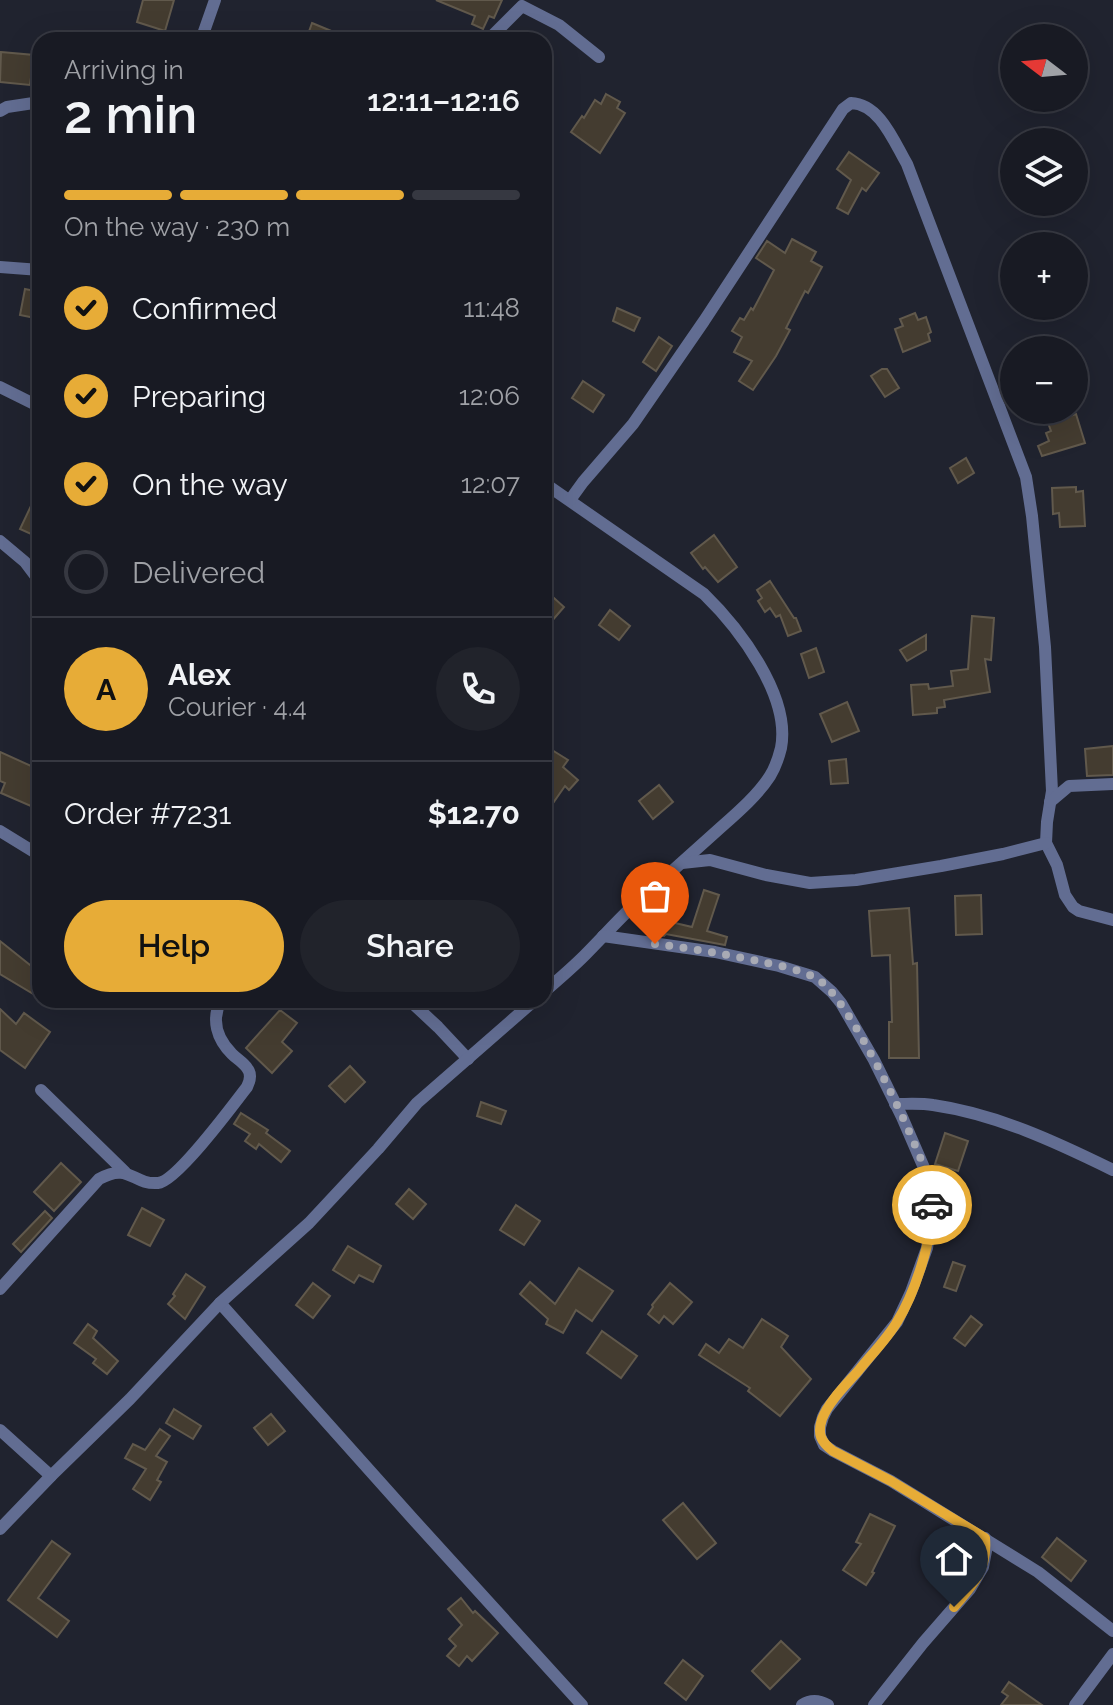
<!DOCTYPE html>
<meta charset="utf-8">
<style>
body{margin:0;font-family:Raleway,sans-serif;background:#21232b;color:#f1f3f6;height:100vh;display:flex;flex-direction:column;font-size:30px;white-space:nowrap}
*{box-sizing:border-box;margin:0}
p{font-size:26px;color:#9fa1a6}
.icon{flex:none;width:44px;height:44px;fill:none;stroke:currentColor;stroke-width:2;stroke-linecap:round;stroke-linejoin:round}
.map{position:relative;flex:1;overflow:hidden}
.panel{position:absolute;left:32px;top:32px;width:520px;height:976px;display:flex;flex-direction:column;background:#181a23;border-radius:24px;box-shadow:0 8px 32px #0002,0 0 0 2px #363841}
.panel>*{flex:none}
.needle{width:52px;rotate:286deg}
.controls{position:absolute;left:1000px;top:24px;display:grid;gap:16px}
.controls a{display:grid;place-items:center;width:88px;height:88px;border-radius:50%;background:#181a23;box-shadow:0 8px 32px #0002,0 0 0 2px #363841;font-size:40px}
.pin{position:absolute;display:grid;place-items:center;width:68px;height:68px;color:#fff;margin:-82px -34px;border-radius:50% 50% 50% 0;rotate:-45deg;box-shadow:0 0 8px #0007}
.pin .icon{rotate:45deg}
.courier{position:absolute;display:grid;place-items:center;width:80px;height:80px;margin:-40px;border:6px solid #e7ac37;border-radius:50%;background:#fff;color:#222;box-shadow:0 2px 10px #0007}
.headline em{font-style:normal;font-weight:600}
.headline div{display:flex;flex-direction:column-reverse}
.headline{display:flex;align-items:center;justify-content:space-between;height:136px;padding:0 32px}
h1{font-size:52px;font-weight:600;line-height:60px}
.bar{display:grid;grid-template-columns:repeat(4,1fr);gap:12px 8px;align-content:center;height:96px;padding:0 32px}
.bar i{height:10px;border-radius:6px;background:#363841}
.bar .current{background:#e7ac37}
.bar p{grid-column:span 4}
.line{display:flex;align-items:center;gap:20px;padding:0 32px;border-top:2px solid #363841}
.line div{flex:1}
.round{display:grid;place-items:center;flex:none;width:84px;height:84px;border-radius:42px;background:#21232b}
ol{padding:0 32px;list-style:none}
li{display:flex;align-items:center;gap:24px;height:88px}
li p{margin-inline-start:auto}
li .icon{padding:8px;border-radius:50%;background:#e7ac37;color:#111;stroke-width:4}
li:last-child{color:#9fa1a6}
li i{width:44px;height:44px;border:4px solid #363841;border-radius:50%}
.cta{display:flex;gap:16px;margin-top:auto;padding:16px 32px}
.cta a{flex:1;height:92px;border-radius:48px;background:#e7ac37;color:#111;font-size:32px;font-weight:600;line-height:92px;text-align:center}
.cta a+a{background:#21232b;color:#f1f3f6}
.map>svg:first-child{display:block}
.building{fill:#443c30;stroke:#61594c;stroke-width:2}
.lines{fill:none;stroke-linecap:round;stroke-linejoin:round}
.minor{stroke:#626d92;stroke-width:12}
.done{stroke:#a8aab4;stroke-width:8;stroke-dasharray:0 14.4}
.route{stroke:#e7ac37;stroke-width:10}
</style>
<div class="map">
<svg width="1113" height="1705" viewBox="0 0 1113 1705">
<rect width="100%" height="100%" fill="#20232f"/>
<g class="building">
<polygon points="143,0 174,0 165,31 137,22"/>
<polygon points="436,0 502,0 494,18 489,16 483,29 472,24 475,16"/>
<polygon points="312,23 353,40 306,40"/>
<polygon points="1,52 34,55 30,85 0,82"/>
<polygon points="606,94 620,102 617,108 625,113 600,153 571,132 582,116 584,118 595,100 601,104"/>
<polygon points="849,152 879,173 866,191 862,188 848,214 837,208 851,180 837,169"/>
<polygon points="792,239 816,252 811,261 822,267 808,293 805,291 786,328 790,330 776,356 753,390 739,381 752,361 734,352 742,337 732,331 740,318 744,320 751,308 753,310 774,270 756,258 767,241 785,253"/>
<polygon points="25,289 40,292 40,319 20,315"/>
<polygon points="617,308 640,318 634,331 613,321"/>
<polygon points="915,313 918,320 926,317 931,332 928,334 930,341 903,352 895,329 903,326 900,319"/>
<polygon points="659,337 672,346 656,371 643,362"/>
<polygon points="882,369 887,369 899,388 885,397 871,376"/>
<polygon points="583,381 604,395 593,412 572,398"/>
<polygon points="1076,414 1085,443 1042,456 1038,446 1049,441 1046,433 1051,431 1048,423"/>
<polygon points="966,458 974,473 958,483 950,468"/>
<polygon points="40,487 40,538 20,529"/>
<polygon points="1076,487 1076,492 1083,491 1085,526 1060,527 1059,513 1053,514 1052,488"/>
<polygon points="714,535 737,567 718,582 705,567 703,569 691,553"/>
<polygon points="770,581 794,618 796,618 801,631 788,636 780,615 776,617 770,608 765,612 758,601 762,598 757,590"/>
<polygon points="544,589 564,607 544,630"/>
<polygon points="610,610 630,626 619,640 599,625"/>
<polygon points="972,616 994,618 991,660 985,659 990,692 944,700 945,707 937,708 937,713 913,715 911,685 928,684 929,689 953,686 951,671 968,669"/>
<polygon points="926,635 926,650 907,661 900,650"/>
<polygon points="816,648 824,672 809,678 801,654"/>
<polygon points="847,702 859,731 832,742 820,714"/>
<polygon points="544,745 568,760 563,767 578,780 569,790 565,786 544,816"/>
<polygon points="1113,746 1113,775 1087,776 1085,749"/>
<polygon points="0,752 40,770 40,810 1,793 5,783 0,781"/>
<polygon points="846,759 848,783 831,784 829,761"/>
<polygon points="659,785 673,802 653,819 639,801"/>
<polygon points="704,890 719,895 707,931 727,937 725,945 666,934 664,936 656,934 649,929 662,913 671,922 692,927"/>
<polygon points="981,895 982,934 956,935 955,896"/>
<polygon points="909,908 913,964 917,963 919,1058 889,1058 889,1022 892,1022 890,955 872,956 869,911"/>
<polygon points="0,941 40,973 40,998 0,974"/>
<polygon points="0,1009 16,1024 24,1013 50,1032 25,1068 0,1050"/>
<polygon points="280,1010 297,1023 282,1042 292,1051 272,1073 246,1048"/>
<polygon points="350,1066 365,1082 345,1102 329,1086"/>
<polygon points="481,1102 506,1111 501,1124 477,1116"/>
<polygon points="241,1113 268,1130 266,1133 290,1151 281,1162 259,1144 256,1149 245,1141 250,1134 234,1124"/>
<polygon points="945,1133 968,1141 958,1171 935,1164"/>
<polygon points="61,1163 81,1182 54,1211 34,1192"/>
<polygon points="409,1189 426,1204 413,1219 396,1204"/>
<polygon points="516,1205 540,1221 524,1245 500,1230"/>
<polygon points="142,1208 164,1220 150,1246 128,1235"/>
<polygon points="45,1211 52,1218 21,1252 13,1244"/>
<polygon points="348,1246 381,1266 373,1282 359,1275 354,1283 333,1270"/>
<polygon points="953,1262 965,1266 956,1291 944,1287"/>
<polygon points="579,1268 613,1291 592,1321 576,1310 563,1333 546,1324 548,1319 520,1294 530,1282 555,1304"/>
<polygon points="186,1274 205,1287 185,1319 168,1304 175,1296 173,1294"/>
<polygon points="313,1283 330,1296 313,1318 296,1305"/>
<polygon points="670,1283 692,1302 673,1324 664,1316 659,1323 648,1314 653,1307 652,1305"/>
<polygon points="971,1316 982,1325 965,1346 954,1338"/>
<polygon points="762,1319 788,1336 781,1347 811,1379 780,1416 748,1391 750,1388 699,1355 706,1344 719,1353 729,1339 743,1348"/>
<polygon points="88,1324 97,1331 93,1338 118,1361 107,1374 93,1363 96,1359 74,1343"/>
<polygon points="602,1331 637,1356 621,1378 587,1353"/>
<polygon points="174,1409 201,1426 193,1439 166,1423"/>
<polygon points="271,1414 285,1431 268,1445 254,1428"/>
<polygon points="160,1429 170,1436 156,1456 167,1462 157,1480 161,1482 150,1500 133,1489 146,1469 125,1458 133,1444 145,1450"/>
<polygon points="683,1503 716,1543 697,1559 663,1520"/>
<polygon points="870,1514 895,1526 872,1572 874,1573 866,1585 843,1570 861,1544 856,1542"/>
<polygon points="1057,1538 1086,1561 1071,1581 1042,1557"/>
<polygon points="52,1541 70,1554 38,1598 69,1621 57,1637 8,1600"/>
<polygon points="461,1598 473,1613 475,1611 498,1633 472,1661 467,1656 459,1666 447,1656 456,1646 449,1639 462,1625 448,1609"/>
<polygon points="781,1641 800,1659 770,1689 752,1671"/>
<polygon points="683,1660 703,1676 686,1700 665,1683"/>
<polygon points="1009,1682 1042,1705 1001,1705 1008,1696 1002,1692"/>
</g>
<g class="lines">
<g class="minor">
<polyline points="201,40 215,0"/>
<polyline points="488,40 522,6 559,25 599,57"/>
<polyline points="0,111 7,107 40,102"/>
<polyline points="0,267 40,270"/>
<polyline points="0,387 40,407"/>
<path d="M 544,483 L 704,594 C 739,628 791,696 781,748 C 779,756 775,768 770,776 C 757,796 737,813 719,829 C 690,855 661,881 632,907 C 616,922 601,939 585,955 C 572,968 558,980 544,992"/>
<path d="M 570,500 L 583,482 L 633,424 L 704,321 L 843,109 L 851,103 C 880,104 894,142 907,164 L 1026,477 L 1032,516 L 1045,647 L 1052,791 L 1047,822 L 1046,843 L 1057,865 L 1065,895 L 1073,907 L 1079,911 L 1113,920"/>
<polyline points="0,541 25,562 40,582"/>
<polyline points="1050,802 1069,786 1113,784"/>
<polyline points="0,831 39,855"/>
<polyline points="682,863 710,860 766,875 810,883 856,880 941,866 1003,854 1046,843"/>
<polyline points="603,936 715,952 779,966 815,977 832,992 841,1003 874,1060 902,1117 928,1177 933,1208 927,1248 911,1292 897,1322 827,1409 823,1417 820,1427 820,1436 824,1445 833,1451 891,1481 1038,1572 1113,1631"/>
<polyline points="409,1000 438,1027 468,1059"/>
<polyline points="41,1090 125,1172"/>
<path d="M 895,1104 C 908,1104 921,1103 933,1105 C 996,1114 1056,1142 1113,1170"/>
<path d="M 0,1289 L 99,1179 C 130,1162 132,1185 158,1183 C 176,1182 234,1104 247,1087 C 250,1081 252,1074 247,1068 C 244,1063 237,1059 232,1054 C 217,1039 211,1020 221,1000"/>
<polyline points="220,1303 413,1519 582,1705"/>
<polyline points="0,1430 51,1476"/>
<polyline points="0,1529 51,1476 130,1399 220,1303 309,1223 378,1149 417,1103 535,1000"/>
<path d="M 802,1705 C 811,1699 819,1700 828,1705"/>
<polyline points="874,1705 923,1643 970,1589 983,1567 986,1551 985,1538"/>
<polyline points="1075,1705 1113,1654"/>
</g>
</g>
<g class="lines">
<path class="done" d="M 655,944 C 689,948 723,954 758,961 C 777,965 799,969 816,978 C 849,996 913,1135 927,1175 C 930,1184 931,1195 932,1205"/>
<path class="route" d="M 932,1205 C 933,1238 915,1293 897,1322 C 887,1339 871,1355 859,1370 C 846,1385 829,1401 822,1419 C 817,1434 821,1442 833,1451 L 891,1481 L 985,1538 C 988,1569 973,1585 954,1607"/>
</g>
</svg>
<div class="controls">
<a><svg class="needle" viewBox="-14 -14 28 28"><path d="M0-13l5 13h-10z" fill="#e53935"/><path d="M0 13l5-13h-10z" fill="#9fa1a6"/></svg></a>
<a><svg class="icon" aria-label="layers" viewBox="0 0 24 24"><path d="M12 4l9 5-9 5-9-5zM3 14l9 5 9-5"/></svg></a>
<a>+</a>
<a>−</a>
</div>
<div class="pin" style="left:655px;top:944px;background:#ea580c"><svg class="icon" aria-label="bag" viewBox="0 0 24 24"><path d="M5 8h14l-1 12H6zM9 8a3 3 0 0 1 6 0"/></svg></div>
<div class="pin" style="left:954px;top:1607px;background:#1f2937"><svg class="icon" aria-label="home" viewBox="0 0 24 24"><path d="M3 11l9-7 9 7M6 9v11h12V9"/></svg></div>
<div class="courier" style="left:932px;top:1205px"><svg class="icon" aria-label="car" viewBox="0 0 24 24"><path d="M5 17H2v-5l4-1 3-4h7l3 4 3 1v5h-3M9 17h6M6 11h13"/><circle cx="7" cy="17" r="2"/><circle cx="17" cy="17" r="2"/></svg></div>
<section class="panel">
<div class="headline"><div><h1>2 min</h1><p>Arriving in</p></div><em>12:11–12:16</em></div>
<div class="bar"><i class="current"></i><i class="current"></i><i class="current"></i><i></i><p>On the way · 230 m</p></div>
<ol>
<li><svg class="icon" aria-label="check" viewBox="0 0 24 24"><path d="M5 12l5 5 9-10"/></svg>Confirmed<p>11:48</p></li>
<li><svg class="icon" aria-label="check" viewBox="0 0 24 24"><path d="M5 12l5 5 9-10"/></svg>Preparing<p>12:06</p></li>
<li><svg class="icon" aria-label="check" viewBox="0 0 24 24"><path d="M5 12l5 5 9-10"/></svg>On the way<p>12:07</p></li>
<li><i></i>Delivered</li>
</ol>
<div class="line" style="height:144px"><b class="round" style="background:#e7ac37;color:#111">A</b><div><b>Alex</b><p>Courier · 4.4</p></div><a class="round"><svg class="icon" aria-label="phone" viewBox="0 0 24 24"><path d="M5 4h4l2 5-3 2q2 4 5 5l2-3 5 2v4C11 20 4 13 5 4z"/></svg></a></div>
<div class="line" style="height:104px"><div>Order #7231</div><b>$12.70</b></div>
<div class="cta"><a>Help</a><a>Share</a></div>
</section>
</div>
